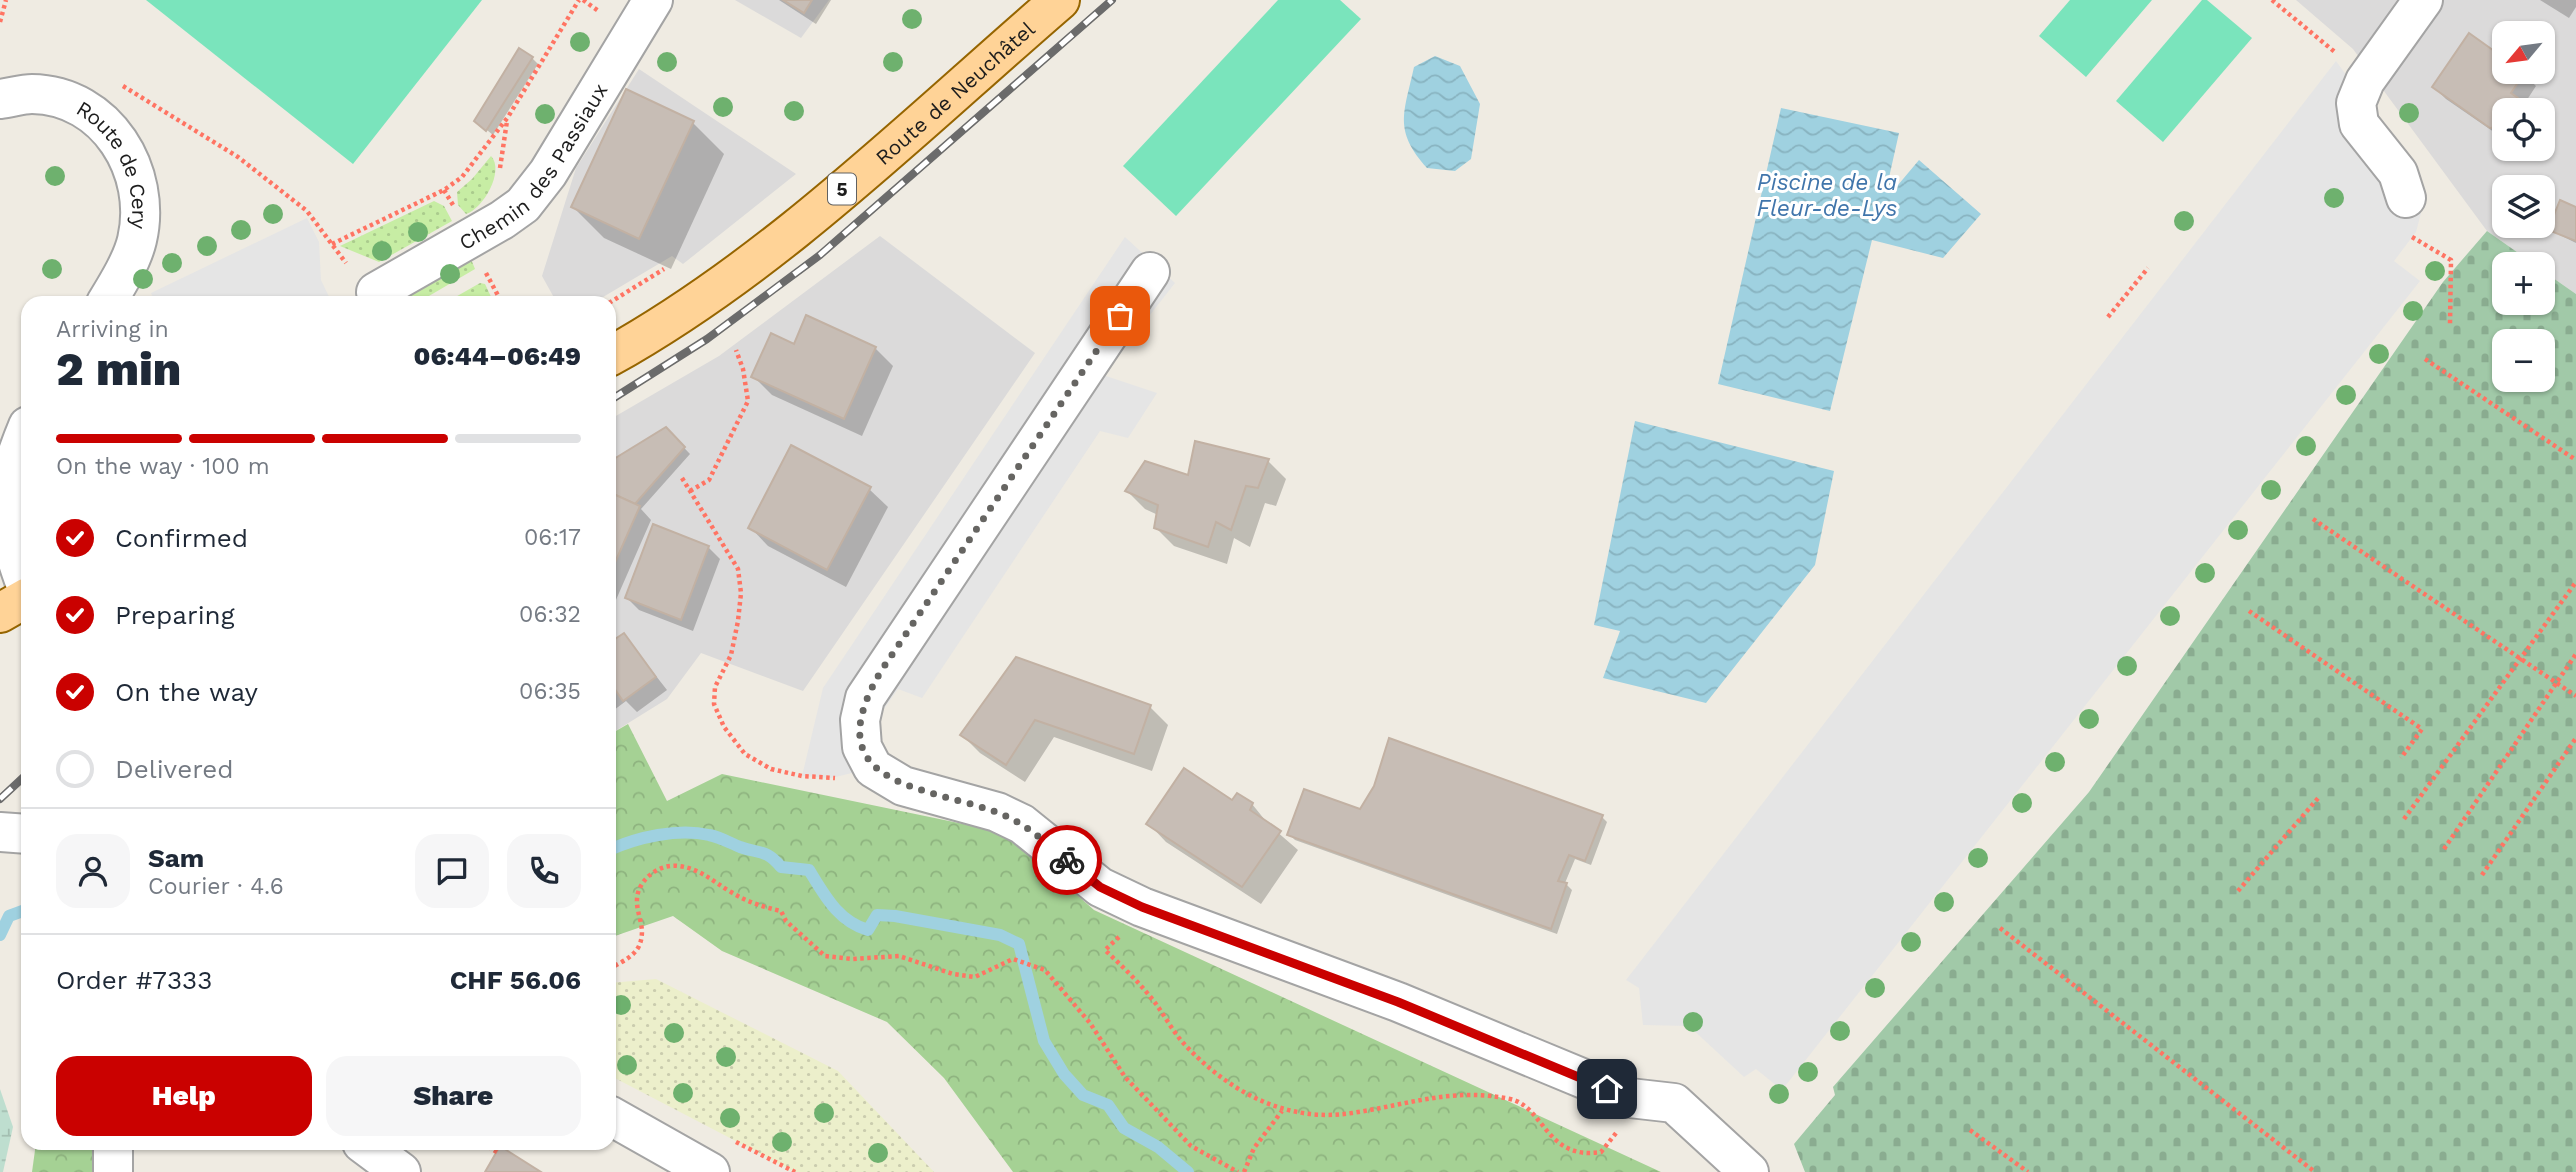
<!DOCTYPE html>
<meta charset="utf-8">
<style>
body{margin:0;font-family:"Work Sans",sans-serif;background:#f6f6f7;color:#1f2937;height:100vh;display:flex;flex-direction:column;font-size:26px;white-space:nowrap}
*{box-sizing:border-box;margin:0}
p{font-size:23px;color:#747a83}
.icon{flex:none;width:38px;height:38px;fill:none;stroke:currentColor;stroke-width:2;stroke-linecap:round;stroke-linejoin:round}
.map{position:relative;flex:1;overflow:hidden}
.details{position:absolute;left:21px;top:296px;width:595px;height:854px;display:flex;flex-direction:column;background:#fff;border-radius:21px;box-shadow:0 2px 5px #0004}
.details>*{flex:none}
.needle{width:46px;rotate:241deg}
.tools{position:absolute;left:2492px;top:21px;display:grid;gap:14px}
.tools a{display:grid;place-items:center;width:63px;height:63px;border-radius:14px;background:#fff;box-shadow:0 2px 5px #0004;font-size:35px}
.pin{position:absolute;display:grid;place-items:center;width:60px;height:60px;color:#fff;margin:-30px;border-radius:14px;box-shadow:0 4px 10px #0006}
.courier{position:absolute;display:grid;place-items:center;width:70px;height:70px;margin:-35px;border:5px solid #ca0100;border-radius:50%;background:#fff;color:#222;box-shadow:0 2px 9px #0007}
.headline em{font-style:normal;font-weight:800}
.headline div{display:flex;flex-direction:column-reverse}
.headline{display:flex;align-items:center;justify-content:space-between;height:119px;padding:0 35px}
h1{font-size:46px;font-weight:800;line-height:52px}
.bar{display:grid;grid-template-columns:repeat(4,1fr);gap:10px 7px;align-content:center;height:84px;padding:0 35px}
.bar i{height:9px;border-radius:5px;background:#e0e1e3}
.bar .active{background:#ca0100}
.bar p{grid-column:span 4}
.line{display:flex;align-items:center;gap:18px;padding:0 35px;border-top:2px solid #e0e1e3}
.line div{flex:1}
.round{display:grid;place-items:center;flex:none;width:74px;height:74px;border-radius:21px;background:#f6f6f7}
ol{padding:0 35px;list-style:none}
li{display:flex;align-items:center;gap:21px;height:77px}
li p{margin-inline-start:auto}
li .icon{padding:7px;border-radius:50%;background:#ca0100;color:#fff;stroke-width:4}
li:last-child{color:#747a83}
li i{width:38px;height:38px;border:4px solid #e0e1e3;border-radius:50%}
.button{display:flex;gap:14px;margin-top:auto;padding:14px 35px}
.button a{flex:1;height:80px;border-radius:21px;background:#ca0100;color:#fff;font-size:28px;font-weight:800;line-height:80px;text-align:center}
.button a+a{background:#f6f6f7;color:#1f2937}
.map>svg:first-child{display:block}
.residential{fill:#dbdada;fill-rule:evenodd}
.farmland{fill:url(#farmland-dots)}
.grass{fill:url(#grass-dots)}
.forest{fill:url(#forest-crowns)}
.wetland{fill:url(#wetland-marsh)}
.cemetery{fill:url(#cemetery-stones);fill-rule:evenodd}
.pitch{fill:#7ae4bc}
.parking{fill:#e5e5e5}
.water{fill:url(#water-waves)}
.shadow{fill:#0003}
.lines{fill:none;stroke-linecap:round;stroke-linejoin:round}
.stream{stroke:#9fd1e0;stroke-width:12}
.building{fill:#c7bdb5;stroke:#c2b1a3;stroke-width:2}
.minor-casing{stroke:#a4a4a4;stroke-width:42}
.major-casing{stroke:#966500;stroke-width:42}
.path{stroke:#ff7463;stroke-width:4.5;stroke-dasharray:3.5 3.5;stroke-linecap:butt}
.minor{stroke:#fff;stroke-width:38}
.major{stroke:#ffd397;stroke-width:38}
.rail-casing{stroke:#6b6b6b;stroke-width:8}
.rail{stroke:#fff;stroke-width:5;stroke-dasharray:16;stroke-linecap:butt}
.tree{fill:#6eb16e}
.done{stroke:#666562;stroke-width:7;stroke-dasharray:0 12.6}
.route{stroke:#ca0100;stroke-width:9}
.labels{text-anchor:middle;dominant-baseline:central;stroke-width:6;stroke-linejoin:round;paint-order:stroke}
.shield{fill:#fff;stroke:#616161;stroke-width:2}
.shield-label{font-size:19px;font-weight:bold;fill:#1d1d1d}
.street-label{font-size:21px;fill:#1d1d1d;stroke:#fff}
.water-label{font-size:23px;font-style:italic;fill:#4075ab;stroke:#fff}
</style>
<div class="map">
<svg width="2576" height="1172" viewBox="0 0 2576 1172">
<defs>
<pattern id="farmland-dots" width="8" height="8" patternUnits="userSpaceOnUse" patternTransform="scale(1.75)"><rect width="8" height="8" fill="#ecefcb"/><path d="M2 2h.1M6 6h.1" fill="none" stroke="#caccae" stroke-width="1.8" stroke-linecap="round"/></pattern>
<pattern id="grass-dots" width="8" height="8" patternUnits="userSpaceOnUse" patternTransform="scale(1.75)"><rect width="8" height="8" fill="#c7eda4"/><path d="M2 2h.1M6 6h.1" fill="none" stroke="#aacb8d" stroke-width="1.8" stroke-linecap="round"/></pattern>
<pattern id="forest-crowns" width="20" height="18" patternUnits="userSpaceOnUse" patternTransform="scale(1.75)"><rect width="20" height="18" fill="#a5d194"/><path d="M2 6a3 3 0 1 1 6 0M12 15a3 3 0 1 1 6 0" fill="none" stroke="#8eb37f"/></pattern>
<pattern id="wetland-marsh" width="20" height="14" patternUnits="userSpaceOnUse" patternTransform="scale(1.75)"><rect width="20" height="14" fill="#bedecf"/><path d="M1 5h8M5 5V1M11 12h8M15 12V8" fill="none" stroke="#a3beb1"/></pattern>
<pattern id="cemetery-stones" width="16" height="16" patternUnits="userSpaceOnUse" patternTransform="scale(1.75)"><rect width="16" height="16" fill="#a1c9a8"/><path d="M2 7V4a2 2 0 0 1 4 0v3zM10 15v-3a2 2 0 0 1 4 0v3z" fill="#8aac90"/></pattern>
<pattern id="water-waves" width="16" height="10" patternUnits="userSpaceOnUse" patternTransform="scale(1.75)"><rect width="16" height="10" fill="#9fd1e0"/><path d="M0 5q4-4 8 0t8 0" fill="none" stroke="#88b3c0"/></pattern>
</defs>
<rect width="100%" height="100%" fill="#efebe2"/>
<g class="residential">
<polygon points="735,0 829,0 801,38"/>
<path d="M 2296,0 L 2576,0 L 2576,294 L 2543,271 L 2543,264 L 2534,264 L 2487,231 L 2353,49 ZM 2504,33 L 2543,33 L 2543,72 L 2504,72 ZM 2504,110 L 2543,110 L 2543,149 L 2504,149 ZM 2504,187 L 2543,187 L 2543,226 L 2504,226 Z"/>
<polygon points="639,69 796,174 683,264 672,256 593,303 557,303 542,276 576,168"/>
<polygon points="880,236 1035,353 803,691 701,653 667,699 609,735 609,420 719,356"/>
</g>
<polygon class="farmland" points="656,979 838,1071 934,1172 795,1172 609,1075 609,983"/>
<g class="grass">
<path d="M 491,156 C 505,171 483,209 466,214 L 458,205 L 457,192 L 472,179 Z"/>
<polygon points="434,201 444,206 452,221 379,262 340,246"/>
<polygon points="469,254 475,269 417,303 398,303 401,297"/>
<polygon points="480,283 485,284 494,303 445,303"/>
</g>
<g class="forest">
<polygon points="628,724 667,801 722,774 1007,833 1094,910 1661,1172 1013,1172 944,1078 887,1022 722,951 673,916 609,938 609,735"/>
<polygon points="36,1143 92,1143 92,1172 32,1172"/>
</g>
<polygon class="wetland" points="0,1089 13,1127 3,1172 0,1172"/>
<path class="cemetery" d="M 2487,231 L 2534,264 L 2504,264 L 2504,303 L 2543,303 L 2543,271 L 2576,294 L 2576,1172 L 1805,1172 L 1794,1144 L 1835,1095 L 1833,1087 L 2089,792 L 2443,282 ZM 2504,341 L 2543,341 L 2543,380 L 2504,380 Z"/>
<g class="pitch">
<polygon points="146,0 482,0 353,164"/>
<polygon points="1278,0 1340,0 1361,19 1176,216 1123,166"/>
<polygon points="2070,0 2152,0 2086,77 2039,36"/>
<polygon points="2202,0 2207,0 2252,38 2163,142 2116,101"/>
</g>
<g class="parking">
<polygon points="2336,61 2409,162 2421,213 2416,232 2394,261 2420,281 1782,1090 1756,1069 1744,1077 1689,1026 1643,1025 1639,988 1626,980"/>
<polygon points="307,218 319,242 321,280 332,303 155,303 151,293"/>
<polygon points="1125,237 1175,283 1103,375 1157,393 1128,438 1100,431 922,698 898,689 879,716 873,768 831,778 802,776 823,688"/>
</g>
<g class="water">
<path d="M 1435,56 L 1460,66 L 1480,104 L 1471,159 L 1455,171 L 1427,168 C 1393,130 1404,113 1414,67 Z"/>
<polygon points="1781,108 1899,133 1888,182 1898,185 1919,160 1981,214 1943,258 1872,240 1830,411 1718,384"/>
<polygon points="1635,421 1834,471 1815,565 1706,703 1603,678 1620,631 1594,625"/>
</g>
<g class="shadow">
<polygon points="779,0 831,0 816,24"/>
<polygon points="2540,0 2576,0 2576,7 2569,18"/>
<polygon points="2469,36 2504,60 2504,72 2521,72 2536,86 2523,106 2528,110 2504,110 2504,139 2446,99 2434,87"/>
<polygon points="532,58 538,64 493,135 482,126"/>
<polygon points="693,123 724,154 671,269 604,238 573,207"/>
<polygon points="2576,208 2576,243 2550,230"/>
<polygon points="795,346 875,348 893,366 862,436 772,395 753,376"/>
<polygon points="666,429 690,454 641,509 651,520 612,609 609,608 609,464"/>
<polygon points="1268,461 1286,479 1276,506 1265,503 1250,547 1234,538 1227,564 1174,546 1156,528 1158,515 1145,509 1127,491"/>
<polygon points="869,489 888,507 846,587 768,546 750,527"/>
<polygon points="708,547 720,559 693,631 639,610 627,598"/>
<polygon points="624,635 667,690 637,712 626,701 614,710 609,705 609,646"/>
<polygon points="1017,659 1150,707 1168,725 1152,771 1054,737 1025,782 980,753 962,735"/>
<polygon points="1232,803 1252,804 1269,825 1298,850 1261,904 1166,842 1148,823"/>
<polygon points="1361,811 1602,817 1607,822 1591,865 1575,859 1565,883 1572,890 1557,934 1295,840 1289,834"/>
</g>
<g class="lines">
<g class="stream">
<path d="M 609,850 C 638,837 678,828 709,835 C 720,837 730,843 740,847 C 760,854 766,849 781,867 L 809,870 C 825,896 838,921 868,930 L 877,915 L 895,916 L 1000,935 L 1019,944 L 1044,1041 L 1064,1074 L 1083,1095 L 1108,1105 L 1124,1128 L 1158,1147 L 1188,1172"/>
<polyline points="0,935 9,916 28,909"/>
</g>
</g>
<g class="building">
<polygon points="783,0 812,0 804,13"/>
<polygon points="2469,33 2504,58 2504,72 2525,72 2511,93 2518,98 2517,109 2504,110 2504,126 2490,128 2432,87"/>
<polygon points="519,48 533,57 486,131 474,121"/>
<polygon points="626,89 694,121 639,239 571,207"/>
<polygon points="2560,200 2576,207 2576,241 2548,230"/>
<polygon points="806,315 876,347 844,419 751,377 771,333 794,344"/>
<polygon points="666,427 685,447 635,504 609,492 609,462"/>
<polygon points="1195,441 1269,459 1258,488 1246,486 1231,530 1216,522 1208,547 1154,528 1158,505 1125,491 1145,461 1188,475"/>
<polygon points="791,445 871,487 827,570 748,528"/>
<polygon points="609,492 640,506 609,576"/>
<polygon points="653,524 709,546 681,620 625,598"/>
<polygon points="624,633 656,677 623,701 614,688 609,692 609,643"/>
<polygon points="1016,657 1151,705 1134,754 1035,720 1006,765 960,735"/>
<polygon points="1389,738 1603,815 1585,861 1569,855 1558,881 1567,883 1551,929 1287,835 1304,789 1360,809 1374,786"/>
<polygon points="1184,768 1232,800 1237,793 1253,803 1250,810 1281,831 1242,887 1146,824"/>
<polygon points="500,1146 541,1172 485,1172"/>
</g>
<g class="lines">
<g class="minor-casing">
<g id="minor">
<path id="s1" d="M 0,99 C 10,98 22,94 32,94 C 107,95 153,172 137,240 C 132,261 117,285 106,303"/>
<polyline points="2406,198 2398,173 2359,124 2356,103 2365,81 2423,0"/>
<polyline points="1150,272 865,698 860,720 862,747 873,768 903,786 997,812 1022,824 1100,887 1142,907 1398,1002 1630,1098 1674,1103 1749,1172"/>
<path id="s2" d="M 376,292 L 502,220 L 523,205 L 548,173 L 653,0"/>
<path d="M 28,426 C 0,493 2,522 28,591"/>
<polyline points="0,832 28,834"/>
<polyline points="609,1115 710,1172"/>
<polyline points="113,1143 113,1172"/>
<polyline points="362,1143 401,1172"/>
</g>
</g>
<g class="major-casing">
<g id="major">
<path id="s3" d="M 609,357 C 776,264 916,124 1060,0"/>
<polyline points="0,613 28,597"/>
</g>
</g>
<g class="path">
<polyline points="583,0 600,12"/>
<polyline points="2272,0 2336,53"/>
<polyline points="0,22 6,0"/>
<polyline points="123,86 238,157 307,211 346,263"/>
<polyline points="500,168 507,121"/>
<polyline points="444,190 453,205"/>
<polyline points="2412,237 2451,260 2450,324"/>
<polyline points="332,244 444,190 462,177 508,117 579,0"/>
<polyline points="486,273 502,303"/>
<polyline points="609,303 664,269"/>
<polyline points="2108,317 2148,268"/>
<polyline points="2425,359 2576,460"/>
<polyline points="682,478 738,569 741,593 738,621 731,655 715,687 714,704 724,727 745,754 771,769 802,776 835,778"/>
<polyline points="690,491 709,480 748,401 743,369 736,350"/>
<polyline points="2313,519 2576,696"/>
<polyline points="2249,611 2422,729 2401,758"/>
<polyline points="2404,819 2576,582"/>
<polyline points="2444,849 2576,654"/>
<polyline points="2482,875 2576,738"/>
<polyline points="2238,891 2319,797"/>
<polyline points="2000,928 2315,1172"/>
<path d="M 1119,937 L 1105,950 C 1123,967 1141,984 1156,1004 C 1166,1018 1175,1035 1187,1047 C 1231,1093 1288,1123 1352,1113 C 1407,1105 1452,1087 1510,1099 C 1544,1106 1546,1161 1601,1152 L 1616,1133"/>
<path d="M 609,969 C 619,963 633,958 639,946 C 647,928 636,915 637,899 C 638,879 660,863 679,866 C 701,869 712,881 731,892 C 747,902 763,907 781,911 L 786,921 L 825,956 L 852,959 L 899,956 L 953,974 L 975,977 L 1013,959 L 1045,970 L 1090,1023 L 1125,1077 L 1191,1146 L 1238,1172"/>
<polyline points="1970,1130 2028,1172"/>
<polyline points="736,1142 795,1172"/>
<polyline points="482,1143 497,1152"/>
<polyline points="1244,1172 1254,1148 1282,1111"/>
</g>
<use href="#minor" class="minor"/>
<use href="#major" class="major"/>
<g class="rail-casing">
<g id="rail">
<polyline points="609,401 707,339 820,255 1112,0"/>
<polyline points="0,799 28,773"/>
</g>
</g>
<use href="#rail" class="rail"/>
</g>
<g class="tree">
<circle cx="912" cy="19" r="10"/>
<circle cx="580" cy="42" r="10"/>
<circle cx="667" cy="62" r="10"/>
<circle cx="893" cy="62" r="10"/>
<circle cx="723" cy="107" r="10"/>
<circle cx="794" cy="111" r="10"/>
<circle cx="2409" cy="113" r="10"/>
<circle cx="545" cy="114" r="10"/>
<circle cx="55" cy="176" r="10"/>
<circle cx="2334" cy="198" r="10"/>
<circle cx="273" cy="214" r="10"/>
<circle cx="2184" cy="221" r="10"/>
<circle cx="241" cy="230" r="10"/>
<circle cx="418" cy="232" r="10"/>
<circle cx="207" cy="246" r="10"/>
<circle cx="382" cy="251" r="10"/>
<circle cx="172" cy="263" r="10"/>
<circle cx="52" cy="269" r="10"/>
<circle cx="2435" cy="271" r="10"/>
<circle cx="450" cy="274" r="10"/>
<circle cx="143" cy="279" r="10"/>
<circle cx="2413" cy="311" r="10"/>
<circle cx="2379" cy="354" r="10"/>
<circle cx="2346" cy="395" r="10"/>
<circle cx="2306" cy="446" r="10"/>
<circle cx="2271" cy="490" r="10"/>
<circle cx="2238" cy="530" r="10"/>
<circle cx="2205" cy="573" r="10"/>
<circle cx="2170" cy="616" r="10"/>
<circle cx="2127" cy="666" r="10"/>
<circle cx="2089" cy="719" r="10"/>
<circle cx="2055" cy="762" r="10"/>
<circle cx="2022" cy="803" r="10"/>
<circle cx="1978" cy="858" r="10"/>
<circle cx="1944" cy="902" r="10"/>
<circle cx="1911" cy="942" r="10"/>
<circle cx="1875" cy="988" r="10"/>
<circle cx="621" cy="1005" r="10"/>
<circle cx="1693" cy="1022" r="10"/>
<circle cx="1840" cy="1031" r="10"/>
<circle cx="674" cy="1033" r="10"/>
<circle cx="726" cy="1057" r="10"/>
<circle cx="627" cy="1065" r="10"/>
<circle cx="1808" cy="1072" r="10"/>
<circle cx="683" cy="1093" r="10"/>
<circle cx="1779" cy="1094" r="10"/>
<circle cx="824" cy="1113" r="10"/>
<circle cx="730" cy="1118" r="10"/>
<circle cx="782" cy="1142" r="10"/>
<circle cx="878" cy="1153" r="10"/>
</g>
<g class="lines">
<path class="done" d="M 1067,860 C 1045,842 1024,822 996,812 C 920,785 814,785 881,671 L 1120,316"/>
<polyline class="route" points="1067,860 1100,887 1142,907 1398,1002 1607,1089"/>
</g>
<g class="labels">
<rect class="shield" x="828" y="173.5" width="28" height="31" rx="5"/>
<g class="shield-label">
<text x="842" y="189">5</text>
</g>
<g class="street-label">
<text stroke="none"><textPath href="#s3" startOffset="436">Route de Neuchâtel</textPath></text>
<text stroke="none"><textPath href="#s2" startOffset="206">Chemin des Passiaux</textPath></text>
<text stroke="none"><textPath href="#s1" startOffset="154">Route de Cery</textPath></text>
</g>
<g class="water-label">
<text x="1827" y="182">Piscine de la<tspan x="1827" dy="26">Fleur-de-Lys</tspan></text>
</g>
</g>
</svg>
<div class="tools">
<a><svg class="needle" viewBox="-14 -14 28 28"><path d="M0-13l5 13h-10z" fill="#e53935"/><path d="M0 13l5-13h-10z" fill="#747a83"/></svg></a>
<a><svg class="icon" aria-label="locate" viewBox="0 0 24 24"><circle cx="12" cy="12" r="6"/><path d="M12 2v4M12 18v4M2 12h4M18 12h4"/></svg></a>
<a><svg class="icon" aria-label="layers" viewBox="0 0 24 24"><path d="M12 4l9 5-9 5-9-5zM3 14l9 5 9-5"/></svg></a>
<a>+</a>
<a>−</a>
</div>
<div class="pin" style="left:1120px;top:316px;background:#ea580c"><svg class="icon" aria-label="bag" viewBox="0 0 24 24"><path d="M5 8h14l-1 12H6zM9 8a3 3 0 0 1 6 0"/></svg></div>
<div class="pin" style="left:1607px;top:1089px;background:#1f2937"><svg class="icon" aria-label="home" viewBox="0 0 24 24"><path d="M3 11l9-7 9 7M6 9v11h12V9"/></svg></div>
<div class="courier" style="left:1067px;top:860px"><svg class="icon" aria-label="bike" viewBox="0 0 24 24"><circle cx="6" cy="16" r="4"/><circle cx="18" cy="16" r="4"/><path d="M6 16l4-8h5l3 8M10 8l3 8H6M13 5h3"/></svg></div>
<section class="details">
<div class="headline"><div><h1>2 min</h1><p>Arriving in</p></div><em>06:44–06:49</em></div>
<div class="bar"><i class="active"></i><i class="active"></i><i class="active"></i><i></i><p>On the way · 100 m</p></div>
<ol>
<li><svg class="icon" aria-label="check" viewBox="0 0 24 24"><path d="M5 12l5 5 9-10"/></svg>Confirmed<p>06:17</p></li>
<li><svg class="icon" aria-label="check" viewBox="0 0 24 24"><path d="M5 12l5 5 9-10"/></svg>Preparing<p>06:32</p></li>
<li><svg class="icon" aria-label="check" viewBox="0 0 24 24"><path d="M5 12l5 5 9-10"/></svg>On the way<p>06:35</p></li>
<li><i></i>Delivered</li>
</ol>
<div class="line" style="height:126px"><a class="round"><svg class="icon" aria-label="person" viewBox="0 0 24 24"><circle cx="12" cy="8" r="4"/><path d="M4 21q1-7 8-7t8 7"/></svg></a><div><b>Sam</b><p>Courier · 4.6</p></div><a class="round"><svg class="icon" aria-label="chat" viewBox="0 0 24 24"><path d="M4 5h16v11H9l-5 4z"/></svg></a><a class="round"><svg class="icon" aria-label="phone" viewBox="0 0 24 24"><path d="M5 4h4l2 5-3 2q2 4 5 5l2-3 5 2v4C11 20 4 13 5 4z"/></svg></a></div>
<div class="line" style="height:91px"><div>Order #7333</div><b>CHF 56.06</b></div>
<div class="button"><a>Help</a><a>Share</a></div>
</section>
</div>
